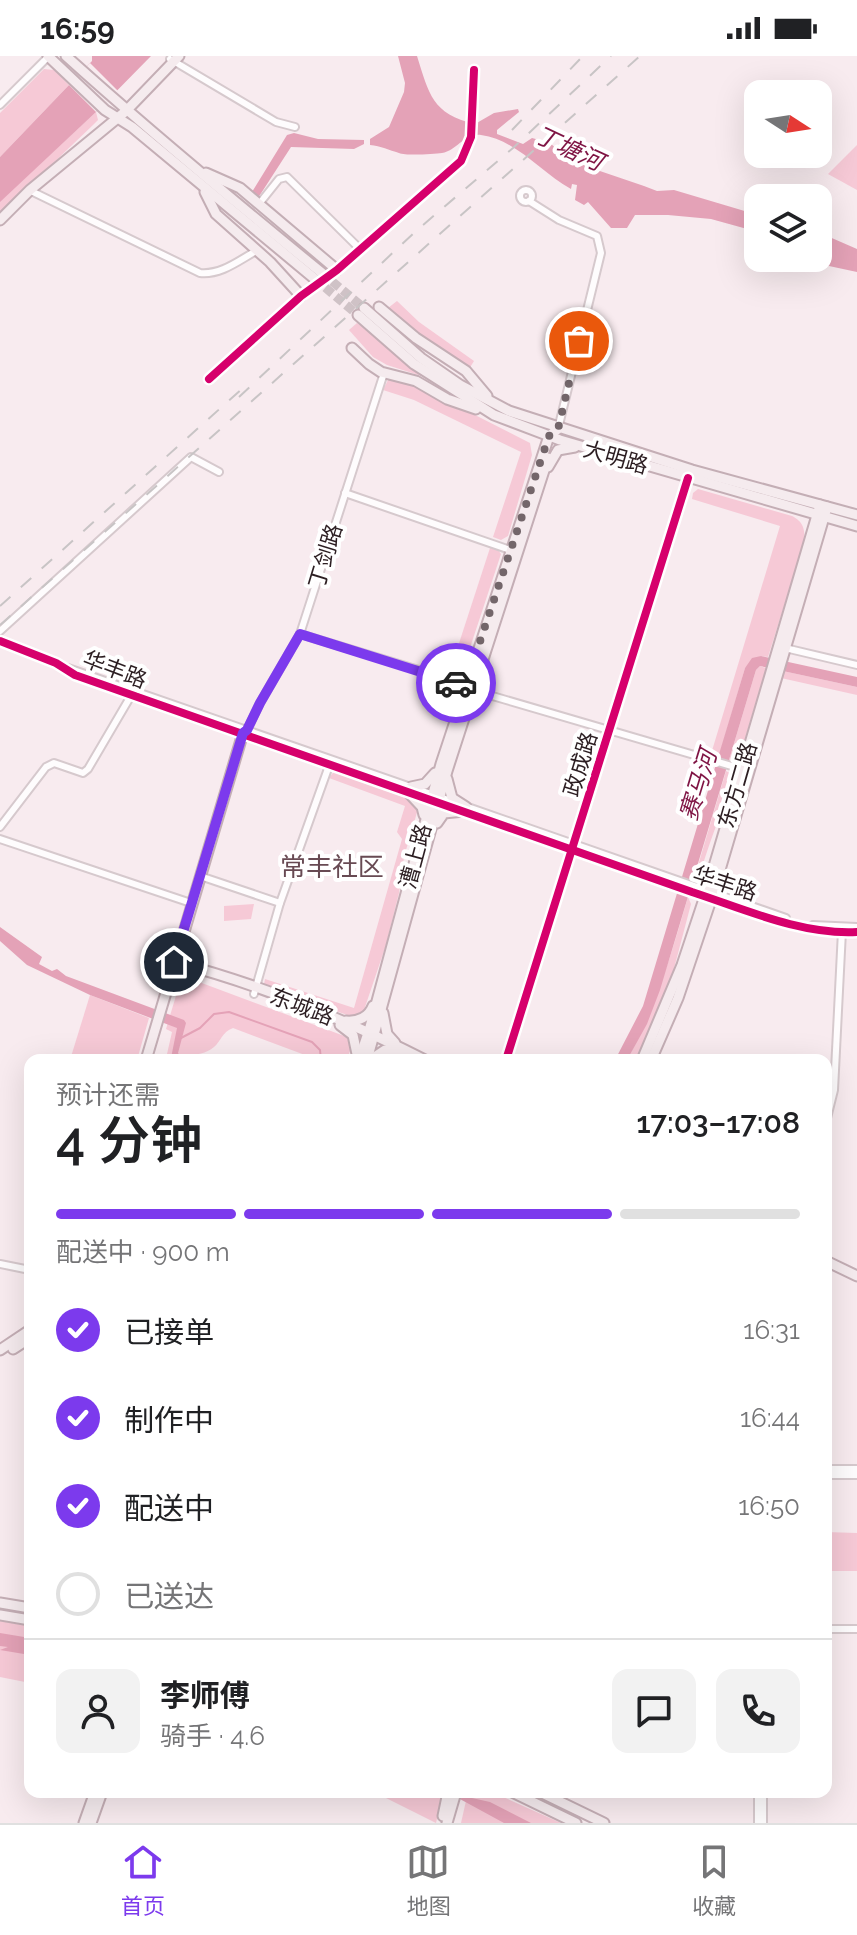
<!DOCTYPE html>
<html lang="zh">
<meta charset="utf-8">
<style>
body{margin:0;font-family:Raleway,"Noto Sans SC",sans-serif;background:#f2f2f2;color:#202124;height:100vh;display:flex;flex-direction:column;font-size:30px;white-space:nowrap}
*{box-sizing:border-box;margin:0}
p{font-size:26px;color:#757577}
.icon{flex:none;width:44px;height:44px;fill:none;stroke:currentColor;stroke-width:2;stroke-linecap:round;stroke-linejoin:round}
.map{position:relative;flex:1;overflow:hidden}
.side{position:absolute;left:24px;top:998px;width:808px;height:744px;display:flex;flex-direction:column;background:#fff;border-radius:16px;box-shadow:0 8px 32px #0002}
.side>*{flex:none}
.needle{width:52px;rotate:102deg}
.controls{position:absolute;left:744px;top:24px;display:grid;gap:16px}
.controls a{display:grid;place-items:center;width:88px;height:88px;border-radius:16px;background:#fff;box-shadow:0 8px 32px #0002;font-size:40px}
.pin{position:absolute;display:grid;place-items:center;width:68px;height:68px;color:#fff;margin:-34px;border:4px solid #fff;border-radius:50%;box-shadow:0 2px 8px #0007}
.courier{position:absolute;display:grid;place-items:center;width:80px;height:80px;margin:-40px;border:6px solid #7c3aed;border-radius:50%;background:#fff;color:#222;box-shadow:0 2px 10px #0007}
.overview em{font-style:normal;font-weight:600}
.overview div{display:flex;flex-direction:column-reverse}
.overview{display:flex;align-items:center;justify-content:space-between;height:136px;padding:0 32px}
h1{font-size:52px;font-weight:600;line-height:60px}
.bar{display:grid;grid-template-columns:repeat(4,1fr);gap:12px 8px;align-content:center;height:96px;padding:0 32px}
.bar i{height:10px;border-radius:6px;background:#e0e0e0}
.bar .selected{background:#7c3aed}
.bar p{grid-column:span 4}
.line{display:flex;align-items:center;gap:20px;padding:0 32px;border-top:2px solid #e0e0e0}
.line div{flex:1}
.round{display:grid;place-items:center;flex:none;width:84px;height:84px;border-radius:16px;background:#f2f2f2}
ol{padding:0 32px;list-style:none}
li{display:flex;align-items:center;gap:24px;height:88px}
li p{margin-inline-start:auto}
li .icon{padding:8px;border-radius:50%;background:#7c3aed;color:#fff;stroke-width:4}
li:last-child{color:#757577}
li i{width:44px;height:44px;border:4px solid #e0e0e0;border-radius:50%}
.status{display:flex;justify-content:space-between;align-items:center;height:56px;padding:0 40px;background:#fff;direction:ltr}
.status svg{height:22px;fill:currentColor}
.dock{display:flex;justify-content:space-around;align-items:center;height:112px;border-top:2px solid #e0e0e0;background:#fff;font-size:22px;color:#757577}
.dock a{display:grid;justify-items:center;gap:4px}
.dock .selected{color:#7c3aed}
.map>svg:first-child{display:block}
.green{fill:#f6c9d6}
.water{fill:#e4a2b7}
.pier{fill:#f8ebef}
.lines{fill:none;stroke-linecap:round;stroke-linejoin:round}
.stream{stroke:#e4a2b7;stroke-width:2}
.major-tunnel{stroke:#cfc2c6;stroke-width:9;stroke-dasharray:9 4.5;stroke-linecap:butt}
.minor-casing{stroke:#d6c9cd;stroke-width:10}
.major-casing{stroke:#c4aeb5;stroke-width:13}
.minor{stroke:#fefcfd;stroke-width:6}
.major{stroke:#f5ebee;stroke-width:9}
.rail{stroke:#c8c4c5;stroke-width:2;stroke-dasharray:14 14;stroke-linecap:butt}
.minor-bridge-casing{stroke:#d6c9cd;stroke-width:10;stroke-linecap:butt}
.minor-bridge{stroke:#fefcfd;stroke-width:6}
.cycleway-casing{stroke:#fff;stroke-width:13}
.cycleway{stroke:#d6006c;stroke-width:8}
.done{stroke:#73666a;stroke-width:8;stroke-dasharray:0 14.4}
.route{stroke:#7c3aed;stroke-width:10}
.labels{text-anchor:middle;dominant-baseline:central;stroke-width:8;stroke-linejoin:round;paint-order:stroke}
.street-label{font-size:22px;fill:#2c1e22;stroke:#fff}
.water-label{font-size:24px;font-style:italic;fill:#7f1444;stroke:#fff}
.quarter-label{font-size:26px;fill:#684a53;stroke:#fff}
</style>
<div class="status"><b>16:59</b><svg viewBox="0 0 49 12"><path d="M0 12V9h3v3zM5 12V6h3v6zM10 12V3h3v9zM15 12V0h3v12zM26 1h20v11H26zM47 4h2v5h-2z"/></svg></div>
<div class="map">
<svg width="857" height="1767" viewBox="0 0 857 1767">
<rect width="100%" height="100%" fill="#f8ebef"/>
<g class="green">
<polygon points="44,13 54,14 69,29 0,101 0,57"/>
<polygon points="96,56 98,64 93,69 0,158 0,145"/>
<polygon points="857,89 857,134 828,118"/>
<polygon points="397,245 419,266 474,305 469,313 427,284 388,252"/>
<polygon points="357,267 431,323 387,309 373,301 349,274"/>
<polygon points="389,322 413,328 447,349 475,359 530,387 532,399 508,480 501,484 493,481 521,396 414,344 383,334"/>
<path d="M 698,433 L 792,460 C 803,466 804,471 805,483 L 768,601 L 761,600 L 745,612 L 719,700 L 711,698 L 780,470 L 692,443 L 693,437 Z"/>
<polygon points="490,492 498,494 501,498 461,619 449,618"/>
<polygon points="760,610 766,612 739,703 729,704 756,614"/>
<polygon points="783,615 857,631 857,639 781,622"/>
<polygon points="335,714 413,745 418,753 404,801 399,837 386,889 364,954 359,960 353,961 267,931 264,928 265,923 354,952 402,783 397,776 405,750 329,722"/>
<path d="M 726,715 L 733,719 C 723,754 709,786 699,821 L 694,823 Z"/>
<path d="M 688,841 L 691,848 L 672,920 L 658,960 L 636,1004 L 627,1004 C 656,951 671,899 688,841 Z"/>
<polygon points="254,848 251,863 224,865 224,850"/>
<path d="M 191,923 L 347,981 L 351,992 L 347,1004 L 308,1004 L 305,999 L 233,972 C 222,976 221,985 214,991 C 201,1002 182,999 167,998 L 172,976 L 166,973 L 178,933 L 181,927 Z"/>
<polygon points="90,939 149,962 137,1004 70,1004"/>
<polygon points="826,1476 857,1477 857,1515 826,1515"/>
<polygon points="0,1565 30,1570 30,1627 0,1621"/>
<polygon points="374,1736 443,1736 436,1767"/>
<polygon points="468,1736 492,1736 561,1767 461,1767"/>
</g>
<g class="water">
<polygon points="92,0 151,0 96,56 0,146 0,101 92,5"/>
<path d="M 398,0 L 417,0 C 429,38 432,58 475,68 L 494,57 L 518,53 L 519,56 L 497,74 L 497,78 L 523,88 L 532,82 L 550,87 L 560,96 L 594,113 L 644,130 L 657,135 L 674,134 L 758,159 L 758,176 L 711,163 L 668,159 L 635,159 L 627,172 L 611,172 L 588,146 L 584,149 L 575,144 L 577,129 L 572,128 L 571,133 C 540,116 517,84 481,79 C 464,77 457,95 442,97 C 434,98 406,100 399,97 C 389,94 381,90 370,89 L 370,83 L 389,71 L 404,36 L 405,27 Z"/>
<polygon points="294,77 318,83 364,84 364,88 354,93 291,91 258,142 252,136 287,79"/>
<polygon points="818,176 857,193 857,216 829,210 814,202 818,202"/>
<polygon points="761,600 857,621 857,631 760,610 756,614 660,934 647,968 627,1004 615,1004 643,950 745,612 752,602"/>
<polygon points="0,871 42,901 39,908 52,915 57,913 66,920 184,964 186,967 178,997 183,1004 171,1002 177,972 90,939 27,909 0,885"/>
<polygon points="0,1577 30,1582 30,1599 0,1594 8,1591 0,1590"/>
<polygon points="447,1736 465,1736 472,1742 490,1746 531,1767 504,1767"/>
</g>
<polygon class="pier" points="90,7 118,35 96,56 69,29"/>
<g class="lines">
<polyline class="stream" points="181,982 200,972 214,958 229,956 312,986 320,994 321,1004"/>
<g class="major-tunnel">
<polyline points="322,217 364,252"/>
<polyline points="315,223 358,259"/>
</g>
<g class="minor-casing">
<g id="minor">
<polyline points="170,3 276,66 295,71"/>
<polyline points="0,49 49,0"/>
<path d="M 29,134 L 200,217 C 221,219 238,205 256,195"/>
<circle cx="526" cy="140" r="6"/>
<polyline points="529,145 559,164 597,180 601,197 558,373"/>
<polyline points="259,148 279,123 287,121 361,194"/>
<polyline points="335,215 461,105 471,81 474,14"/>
<polyline points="209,323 302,239"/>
<polyline points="345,437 510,494"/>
<polyline points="0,575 191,401 219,416"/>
<polyline points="300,578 432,618 465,630"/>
<path d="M 0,585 L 56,607 L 75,619 L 692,836 C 744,853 801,879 857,876"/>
<polyline points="785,592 857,609"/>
<polyline points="68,612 454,746"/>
<polyline points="472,634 742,713"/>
<polyline points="247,674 260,647 300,578 384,317"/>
<polyline points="465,750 786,862"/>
<polyline points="0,771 46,711 54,707 83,717 88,713 132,638"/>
<polyline points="0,783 191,847"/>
<polyline points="203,821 280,847"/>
<polyline points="813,869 857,871"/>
<polyline points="254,938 280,847 330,707"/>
<polyline points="506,1004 688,422"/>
<polyline points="826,1066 834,1034 842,875"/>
<polyline points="0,1208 30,1214"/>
<polyline points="826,1413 857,1413"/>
<polyline points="826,1419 857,1419"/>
<polyline points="826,1573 857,1573"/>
<polyline points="758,1767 758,1736"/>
<polyline points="763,1767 763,1736"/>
</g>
</g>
<g class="major-casing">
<g id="major">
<polyline points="48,0 105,54 132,71 315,223"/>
<path d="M 66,0 C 149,75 235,146 322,217"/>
<polyline points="206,117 240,132 337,214"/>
<polyline points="205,136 216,158 270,206 301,240"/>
<polyline points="0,164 30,134 126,55 179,0"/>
<polyline points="379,251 416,282 466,315 487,340"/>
<polyline points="364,252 421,302 460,329 509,355 692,414 857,459"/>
<polyline points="358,259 414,308 494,359 560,384 857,470"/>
<polyline points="352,292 369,308 381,316 416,325 447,343 476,353"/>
<polyline points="548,411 558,394 575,391"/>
<polyline points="447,723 452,742 466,751"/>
<polyline points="411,731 425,728 435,717"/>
<polyline points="408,736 422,751 424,759"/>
<polyline points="437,767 444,757 464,755"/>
<path d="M 174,906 C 260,928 346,964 425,1004"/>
<polyline points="383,957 387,978 395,987"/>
<path d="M 346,965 C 358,966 369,961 373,950"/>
<polyline points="340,969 353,979 357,998"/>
<polyline points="146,1004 243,677 247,674"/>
<polyline points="359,1004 370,971 441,708 549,380 558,373"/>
<polyline points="367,1004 447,715 548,402"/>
<polyline points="370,1004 385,994 403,997"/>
<polyline points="642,1004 682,909 707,834 820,449"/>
<polyline points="651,1004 678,942 712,841 827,451"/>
<polyline points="826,1205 857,1220"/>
<polyline points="13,1293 30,1282"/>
<polyline points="0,1294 30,1274"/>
<polyline points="0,1547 30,1552"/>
<polyline points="0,1559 30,1564"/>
<polyline points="512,1736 576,1767"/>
<polyline points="540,1736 604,1767"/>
<polyline points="443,1760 448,1736"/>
<polyline points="84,1767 95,1736"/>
<polyline points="91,1767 102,1736"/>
<polyline points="447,1767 456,1736"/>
</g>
</g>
<use href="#minor" class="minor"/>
<use href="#major" class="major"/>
<g class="rail">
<polyline points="512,74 583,0"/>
<polyline points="239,341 416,175 513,92 611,0"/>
<polyline points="0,550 244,331"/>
<polyline points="0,569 640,0"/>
</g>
<g class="minor-bridge-casing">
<polyline id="minor-bridge" points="307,236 335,215"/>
</g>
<use href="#minor-bridge" class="minor-bridge"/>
<g class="cycleway-casing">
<g id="cycleway">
<polyline points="209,323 301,240 337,214 461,105 471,81 474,14"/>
<path d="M 0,585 L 56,607 L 75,619 L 692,836 C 744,853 801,879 857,876"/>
<polyline points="506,1004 688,422"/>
</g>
</g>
<use href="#cycleway" class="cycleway"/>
</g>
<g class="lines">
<polyline class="done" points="456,627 465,630 549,380 558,373 579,285"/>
<polyline class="route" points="174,906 243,677 247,674 260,647 300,578 456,627"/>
</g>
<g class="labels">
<g class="street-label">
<text transform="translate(616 401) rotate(16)">大明路</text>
<text transform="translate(325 500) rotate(-73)">丁剑路</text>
<text transform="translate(115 613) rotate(21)">华丰路</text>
<text transform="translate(580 708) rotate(-73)">政成路</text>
<text transform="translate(737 729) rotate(-74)">东方二路</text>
<text transform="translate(415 800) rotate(-75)">漕上路</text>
<text transform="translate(725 827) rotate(18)">华丰路</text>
<text transform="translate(302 950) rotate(21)">东城路</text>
</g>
<g class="water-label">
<text transform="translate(569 92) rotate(25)">丁塘河</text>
<text transform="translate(698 729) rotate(-73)">赛马河</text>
</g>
<g class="quarter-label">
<text x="332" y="811">常丰社区</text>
</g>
</g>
</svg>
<div class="controls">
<a><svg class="needle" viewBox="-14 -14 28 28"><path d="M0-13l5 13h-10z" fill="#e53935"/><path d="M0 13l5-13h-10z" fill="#757577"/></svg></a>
<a><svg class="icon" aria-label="layers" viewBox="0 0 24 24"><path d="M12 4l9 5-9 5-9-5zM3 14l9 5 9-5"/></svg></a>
</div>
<div class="pin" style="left:579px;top:285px;background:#ea580c"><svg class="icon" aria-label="bag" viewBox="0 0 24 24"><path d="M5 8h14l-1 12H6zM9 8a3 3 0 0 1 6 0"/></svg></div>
<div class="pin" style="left:174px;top:906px;background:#1f2937"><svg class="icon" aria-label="home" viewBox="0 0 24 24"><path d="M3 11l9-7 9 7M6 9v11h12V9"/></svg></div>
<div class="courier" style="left:456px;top:627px"><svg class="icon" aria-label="car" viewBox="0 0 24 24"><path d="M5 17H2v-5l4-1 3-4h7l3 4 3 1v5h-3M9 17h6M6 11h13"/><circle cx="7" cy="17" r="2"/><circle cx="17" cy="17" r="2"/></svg></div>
<section class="side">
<div class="overview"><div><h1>4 分钟</h1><p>预计还需</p></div><em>17:03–17:08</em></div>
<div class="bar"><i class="selected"></i><i class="selected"></i><i class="selected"></i><i></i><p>配送中 · 900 m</p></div>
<ol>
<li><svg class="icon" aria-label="check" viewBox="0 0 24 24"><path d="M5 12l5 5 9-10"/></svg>已接单<p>16:31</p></li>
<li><svg class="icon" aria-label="check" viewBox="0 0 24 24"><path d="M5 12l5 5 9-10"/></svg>制作中<p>16:44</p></li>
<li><svg class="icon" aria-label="check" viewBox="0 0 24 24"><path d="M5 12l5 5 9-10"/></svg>配送中<p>16:50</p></li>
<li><i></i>已送达</li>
</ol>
<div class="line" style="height:144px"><a class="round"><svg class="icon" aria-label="person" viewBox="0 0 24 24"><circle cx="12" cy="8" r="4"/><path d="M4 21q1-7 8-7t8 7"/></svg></a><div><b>李师傅</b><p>骑手 · 4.6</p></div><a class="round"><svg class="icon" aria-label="chat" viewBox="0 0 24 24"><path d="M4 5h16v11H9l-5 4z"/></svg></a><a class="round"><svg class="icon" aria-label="phone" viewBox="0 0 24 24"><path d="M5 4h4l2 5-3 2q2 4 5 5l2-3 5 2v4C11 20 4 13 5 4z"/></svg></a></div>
</section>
</div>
<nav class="dock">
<a class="selected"><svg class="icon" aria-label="home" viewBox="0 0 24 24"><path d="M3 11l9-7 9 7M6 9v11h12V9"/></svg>首页</a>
<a><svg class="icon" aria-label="map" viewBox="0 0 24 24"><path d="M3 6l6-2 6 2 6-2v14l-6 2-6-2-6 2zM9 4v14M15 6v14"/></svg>地图</a>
<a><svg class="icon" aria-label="saved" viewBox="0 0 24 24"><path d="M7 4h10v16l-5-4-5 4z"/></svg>收藏</a>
</nav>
